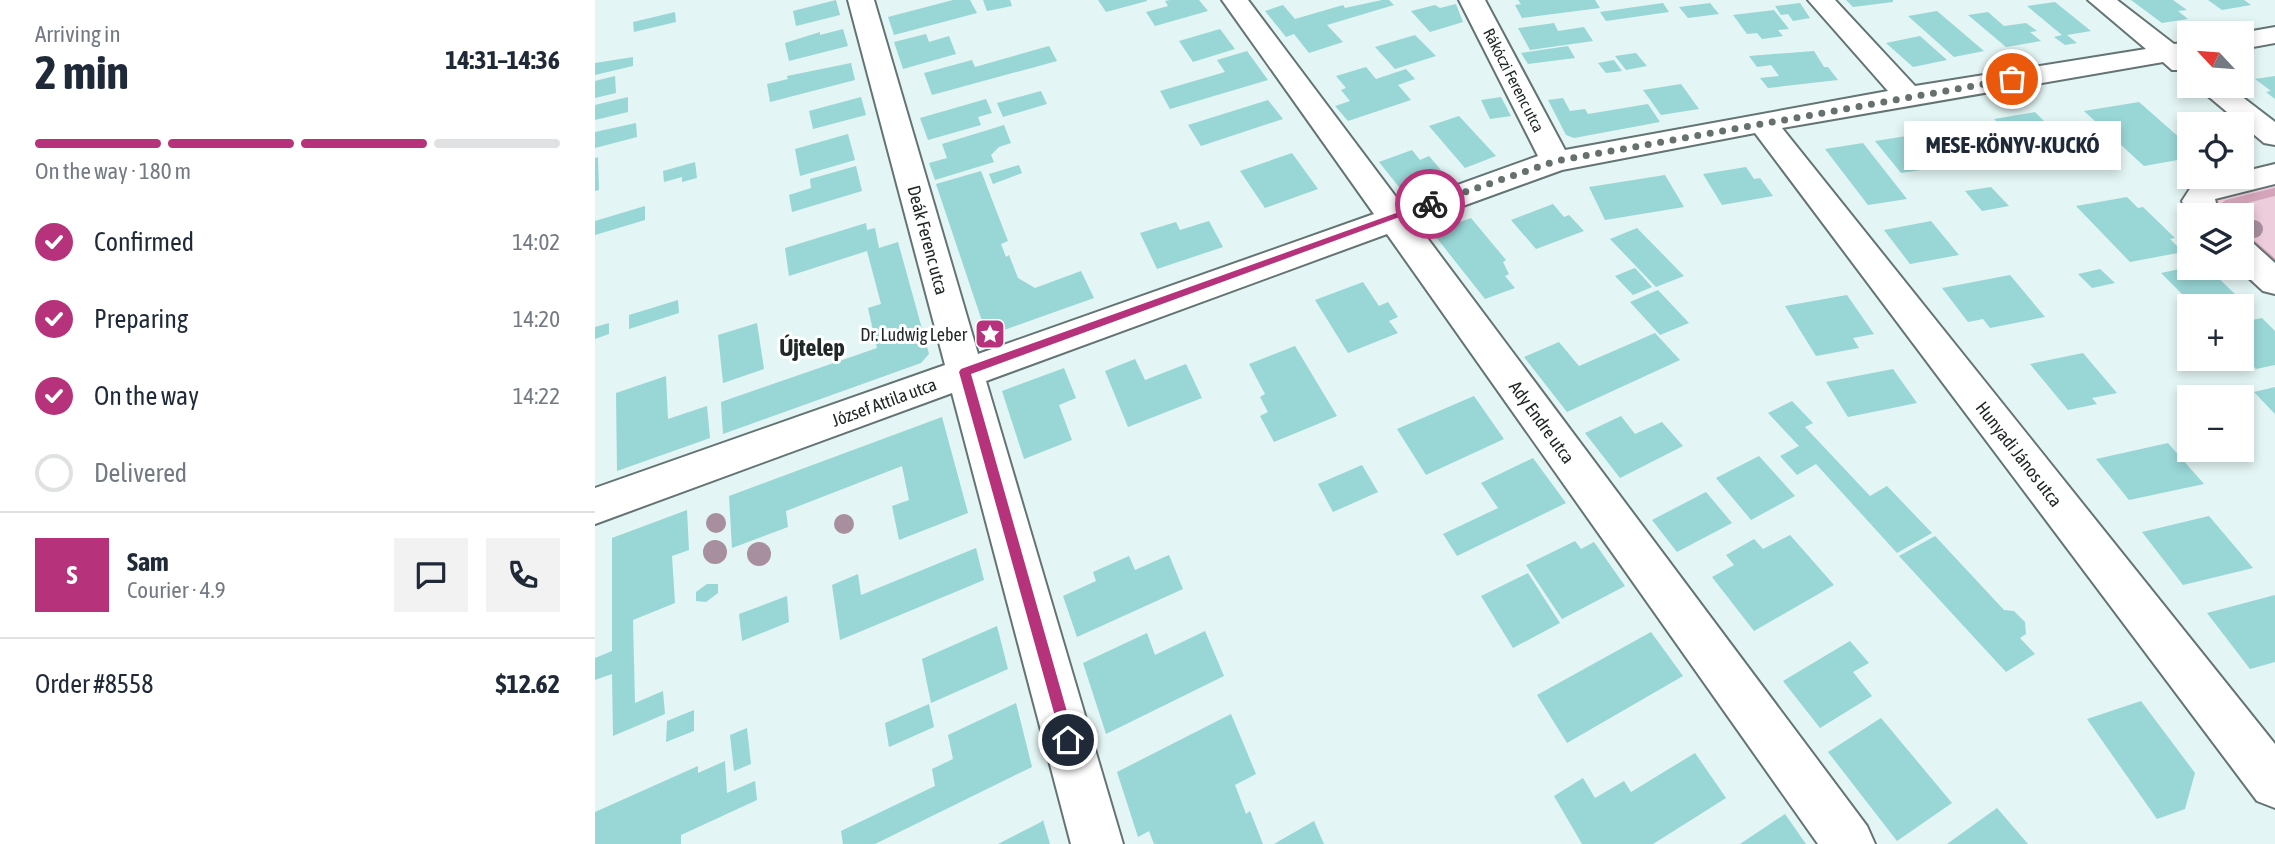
<!DOCTYPE html>
<meta charset="utf-8">
<style>
body{margin:0;font-family:"Asap Condensed",sans-serif;background:#f2f2f3;color:#1f2937;height:100vh;display:flex;flex-direction:column;font-size:26px;white-space:nowrap}
*{box-sizing:border-box;margin:0}
p{font-size:23px;color:#747a83}
.icon{flex:none;width:38px;height:38px;fill:none;stroke:currentColor;stroke-width:2;stroke-linecap:round;stroke-linejoin:round}
.map{position:relative;flex:1;overflow:hidden}
.sheet{display:flex;flex-direction:column;background:#fff;width:595px}
.sheet>*{flex:none}
.needle{width:46px;rotate:296deg}
.tools{position:absolute;left:1582px;top:21px;display:grid;gap:14px}
.tools a{display:grid;place-items:center;width:77px;height:77px;border-radius:0px;background:#fff;box-shadow:0 4px 10px #0003;font-size:35px}
.pin{position:absolute;display:grid;place-items:center;width:60px;height:60px;color:#fff;margin:-30px;border:4px solid #fff;border-radius:50%;box-shadow:0 2px 7px #0007}
.courier{position:absolute;display:grid;place-items:center;width:70px;height:70px;margin:-35px;border:5px solid #b6337c;border-radius:50%;background:#fff;color:#222;box-shadow:0 2px 9px #0007}
.bubble{position:absolute;height:49px;border-radius:0px;background:#fff;box-shadow:0 4px 10px #0003;font-size:23px;font-weight:700;line-height:49px;text-align:center}
.headline em{font-style:normal;font-weight:700}
.headline div{display:flex;flex-direction:column-reverse}
.headline{display:flex;align-items:center;justify-content:space-between;height:119px;padding:0 35px}
h1{font-size:46px;font-weight:700;line-height:52px}
.bar{display:grid;grid-template-columns:repeat(4,1fr);gap:10px 7px;align-content:center;height:84px;padding:0 35px}
.bar i{height:9px;border-radius:5px;background:#e0e1e3}
.bar .active{background:#b6337c}
.bar p{grid-column:span 4}
.line{display:flex;align-items:center;gap:18px;padding:0 35px;border-top:2px solid #e0e1e3}
.line div{flex:1}
.round{display:grid;place-items:center;flex:none;width:74px;height:74px;border-radius:0px;background:#f2f2f3}
ol{padding:0 35px;list-style:none}
li{display:flex;align-items:center;gap:21px;height:77px}
li p{margin-inline-start:auto}
li .icon{padding:7px;border-radius:50%;background:#b6337c;color:#fff;stroke-width:4}
li:last-child{color:#747a83}
li i{width:38px;height:38px;border:4px solid #e0e1e3;border-radius:50%}
main{display:flex;flex:1;min-height:0}
.map>svg:first-child{display:block}
.green{fill:#edcddb}
.lines{fill:none;stroke-linecap:round;stroke-linejoin:round}
.stream-far1{stroke:#d4a5ba;stroke-width:8}
.stream{stroke:#d4a5ba;stroke-width:10}
.building{fill:#99d6d6}
.minor-casing{stroke:#647373;stroke-width:4}
.minor{fill:#fff;fill-rule:evenodd}
.tree{fill:#a88f9f}
.route{fill:#b6337c}
.done{stroke:#65706f;stroke-width:7;stroke-dasharray:0 12.6}
.labels{text-anchor:middle;dominant-baseline:central;stroke-width:6;stroke-linejoin:round;paint-order:stroke}
.far-street-label{font-size:16px;fill:#212828;stroke:#fff}
.street-label{font-size:18px;fill:#212828;stroke:#fff}
.poi-label{font-size:18px;fill:#212828;stroke:#fff;text-anchor:end}
.district-label{font-size:24px;font-weight:bold;fill:#212828;stroke:#fff}
</style>
<main>
<section class="sheet">
<div class="headline"><div><h1>2 min</h1><p>Arriving in</p></div><em>14:31–14:36</em></div>
<div class="bar"><i class="active"></i><i class="active"></i><i class="active"></i><i></i><p>On the way · 180 m</p></div>
<ol>
<li><svg class="icon" aria-label="check" viewBox="0 0 24 24"><path d="M5 12l5 5 9-10"/></svg>Confirmed<p>14:02</p></li>
<li><svg class="icon" aria-label="check" viewBox="0 0 24 24"><path d="M5 12l5 5 9-10"/></svg>Preparing<p>14:20</p></li>
<li><svg class="icon" aria-label="check" viewBox="0 0 24 24"><path d="M5 12l5 5 9-10"/></svg>On the way<p>14:22</p></li>
<li><i></i>Delivered</li>
</ol>
<div class="line" style="height:126px"><b class="round" style="background:#b6337c;color:#fff">S</b><div><b>Sam</b><p>Courier · 4.9</p></div><a class="round"><svg class="icon" aria-label="chat" viewBox="0 0 24 24"><path d="M4 5h16v11H9l-5 4z"/></svg></a><a class="round"><svg class="icon" aria-label="phone" viewBox="0 0 24 24"><path d="M5 4h4l2 5-3 2q2 4 5 5l2-3 5 2v4C11 20 4 13 5 4z"/></svg></a></div>
<div class="line" style="height:91px"><div>Order #8558</div><b>$12.62</b></div>
</section>
<div class="map">
<svg width="1680" height="844" viewBox="0 0 1680 844">
<rect width="100%" height="100%" fill="#e3f5f4"/>
<polygon class="green" points="1680,185 1680,272 1647,242 1647,215 1620,215 1616,205 1626,196"/>
<g class="lines">
<polyline class="stream-far1" points="1628,215 1626,209 1632,204 1680,192"/>
<polyline class="stream" points="1647,236 1680,265"/>
</g>
<g class="building">
<polygon points="241,0 245,15 201,26 198,11"/>
<polygon points="358,0 375,0 382,13 299,35 293,17"/>
<polygon points="388,0 415,0 417,6 392,11"/>
<polygon points="503,0 552,0 552,1 511,12"/>
<polygon points="575,0 604,0 613,11 560,26 551,12 573,6 570,1"/>
<polygon points="787,0 794,0 799,5 732,25 748,42 714,53 699,34 691,37 670,11 688,5 700,19 748,5 750,8"/>
<polygon points="923,0 1000,0 1005,8 927,18 920,5 926,4"/>
<polygon points="1251,0 1298,0 1298,2 1258,7"/>
<polygon points="1536,0 1578,0 1592,10 1583,11 1593,19 1567,23"/>
<polygon points="1613,0 1649,0 1656,5 1627,10"/>
<polygon points="1460,2 1496,31 1472,35 1482,43 1470,45 1459,37 1467,35 1432,6"/>
<polygon points="1068,3 1074,12 1011,21 1005,12"/>
<polygon points="1115,3 1124,14 1093,18 1084,7"/>
<polygon points="1205,3 1215,18 1198,21 1193,14 1186,15 1180,6"/>
<polygon points="861,4 868,22 835,32 816,11 840,5 845,8"/>
<polygon points="1179,10 1194,29 1183,30 1188,36 1167,39 1162,33 1152,34 1138,15"/>
<polygon points="1342,11 1389,51 1359,57 1313,16"/>
<polygon points="80,12 81,22 39,32 38,22"/>
<polygon points="1393,12 1409,26 1431,23 1442,31 1435,32 1446,41 1411,47 1373,15"/>
<polygon points="959,23 963,31 989,27 998,41 935,50 923,28"/>
<polygon points="248,29 253,46 194,61 190,43 225,32 225,35"/>
<polygon points="625,29 640,49 598,62 584,41"/>
<polygon points="331,34 334,42 354,36 361,54 308,69 299,42"/>
<polygon points="820,35 841,56 800,69 780,47"/>
<polygon points="1325,36 1352,60 1318,67 1291,43"/>
<polygon points="454,46 462,61 337,95 329,73 377,60 380,67"/>
<polygon points="973,46 980,58 933,64 926,53"/>
<polygon points="652,51 673,80 575,109 565,91 630,72 622,60"/>
<polygon points="1219,51 1229,67 1233,67 1243,80 1173,88 1165,78 1184,76 1176,65 1162,67 1154,56"/>
<polygon points="1041,53 1052,66 1031,70 1020,56"/>
<polygon points="38,57 38,66 0,75 0,63"/>
<polygon points="1019,60 1027,71 1011,73 1003,63"/>
<polygon points="256,63 260,80 175,102 172,84 193,79 192,76"/>
<polygon points="771,67 781,79 811,69 820,79 803,85 816,100 753,121 740,106 755,101 746,90 751,88 741,76"/>
<polygon points="20,76 21,93 0,98 0,81"/>
<polygon points="1680,76 1680,99 1671,92 1676,91 1660,79"/>
<polygon points="1086,84 1104,109 1066,115 1048,90"/>
<polygon points="446,91 452,104 408,117 402,103"/>
<polygon points="33,97 33,112 0,120 0,105"/>
<polygon points="266,97 271,115 218,129 214,111"/>
<polygon points="906,97 916,116 895,119 886,100"/>
<polygon points="968,98 975,111 990,109 993,114 1053,104 1065,122 979,138 971,135 953,100"/>
<polygon points="391,99 397,113 383,117 386,125 333,140 325,118"/>
<polygon points="673,100 688,119 606,146 593,125"/>
<polygon points="1544,102 1594,146 1594,158 1549,166 1489,111"/>
<polygon points="1440,112 1472,144 1430,151 1399,119"/>
<polygon points="864,116 901,156 870,168 834,126"/>
<polygon points="41,123 42,137 0,148 0,132"/>
<polygon points="1378,123 1409,155 1367,162 1338,129"/>
<polygon points="409,125 416,143 404,147 396,155 399,162 340,180 334,163 352,158 347,144"/>
<polygon points="253,134 260,160 205,176 200,149"/>
<polygon points="1324,134 1342,155 1330,157 1339,168 1306,173 1280,141"/>
<polygon points="1268,143 1312,199 1273,205 1230,149"/>
<polygon points="817,150 825,160 834,156 851,176 808,192 784,162"/>
<polygon points="697,153 723,189 670,208 645,171"/>
<polygon points="3,157 4,190 0,191 0,158"/>
<polygon points="100,162 102,178 87,182 87,177 69,182 68,171"/>
<polygon points="424,165 427,173 398,184 394,174"/>
<polygon points="261,166 267,191 197,212 194,195 216,188 215,179"/>
<polygon points="1151,167 1159,179 1165,178 1178,196 1127,205 1108,174"/>
<polygon points="386,171 413,241 406,244 411,257 414,255 423,278 440,288 486,271 499,298 398,334 391,333 341,184"/>
<polygon points="1070,175 1089,207 1010,220 994,187"/>
<polygon points="1396,187 1414,206 1387,211 1370,191"/>
<polygon points="1532,197 1543,208 1548,207 1580,238 1575,239 1588,252 1535,262 1481,206"/>
<polygon points="958,204 969,217 974,215 989,231 941,249 916,220"/>
<polygon points="50,206 50,220 0,235 0,221"/>
<polygon points="876,218 911,260 908,262 914,274 910,276 920,288 890,299 837,232"/>
<polygon points="614,221 628,247 562,269 545,233 581,222 585,230"/>
<polygon points="1336,221 1364,255 1315,264 1289,230"/>
<polygon points="271,223 272,230 280,228 284,248 303,242 334,354 326,363 128,434 126,402 282,348 273,308 286,304 272,251 194,276 190,248"/>
<polygon points="1042,228 1089,276 1061,287 1015,239"/>
<polygon points="1594,267 1613,268 1644,298 1599,306 1566,273"/>
<polygon points="1040,268 1057,287 1038,295 1020,276"/>
<polygon points="1505,269 1520,283 1497,288 1483,274"/>
<polygon points="1415,275 1450,317 1395,328 1388,319 1373,322 1347,288"/>
<polygon points="768,282 784,306 793,302 803,317 794,321 803,333 753,353 720,300"/>
<polygon points="1063,290 1094,323 1065,335 1035,302"/>
<polygon points="1252,295 1279,334 1258,338 1264,348 1221,356 1190,306"/>
<polygon points="83,300 84,313 34,329 34,315"/>
<polygon points="1667,318 1680,331 1680,365 1661,369 1647,354 1647,322"/>
<polygon points="14,323 14,334 0,339 0,327"/>
<polygon points="162,323 169,369 128,383 123,335"/>
<polygon points="1060,333 1085,360 972,412 929,357 964,342 984,366"/>
<polygon points="700,346 742,416 679,442 665,416 673,412 665,397 670,394 654,364"/>
<polygon points="1488,353 1522,393 1497,398 1502,404 1473,410 1435,364"/>
<polygon points="540,359 550,380 591,364 607,398 533,427 510,371"/>
<polygon points="469,368 481,398 464,405 477,440 429,459 407,391"/>
<polygon points="1298,369 1322,403 1253,417 1231,382"/>
<polygon points="71,376 73,419 112,406 115,438 22,471 21,393"/>
<polygon points="1680,387 1680,414 1659,392"/>
<polygon points="879,396 909,439 831,475 802,429"/>
<polygon points="1197,401 1218,423 1210,427 1275,496 1292,486 1337,533 1302,553 1221,464 1202,475 1185,456 1204,446 1173,413"/>
<polygon points="1026,416 1040,434 1067,422 1088,446 1025,478 990,433"/>
<polygon points="347,417 373,513 304,540 297,506 314,500 307,466 191,511 193,527 137,548 134,496"/>
<polygon points="1573,443 1609,484 1534,500 1501,459"/>
<polygon points="1164,456 1200,496 1156,520 1121,478"/>
<polygon points="938,458 971,503 862,556 848,534 903,508 886,483"/>
<polygon points="767,465 783,492 738,512 723,484"/>
<polygon points="1111,492 1137,523 1082,552 1057,520"/>
<polygon points="92,510 94,550 77,556 80,603 38,620 40,703 68,691 70,714 18,736 17,674 0,680 0,658 17,651 17,538"/>
<polygon points="1614,516 1658,568 1588,585 1547,532"/>
<polygon points="1195,535 1239,585 1159,631 1117,577 1139,565 1131,555 1159,539 1168,549"/>
<polygon points="1340,536 1409,610 1419,611 1430,622 1431,634 1425,638 1440,654 1411,672 1304,556"/>
<polygon points="980,541 986,549 999,542 1030,586 967,619 931,565"/>
<polygon points="381,548 389,580 245,640 237,585 263,574 266,595"/>
<polygon points="574,555 588,589 482,637 468,596 501,581 498,572 534,556 540,570"/>
<polygon points="933,573 965,623 918,648 886,596"/>
<polygon points="112,584 123,584 123,593 111,602 101,601 101,592"/>
<polygon points="1680,595 1680,662 1655,669 1612,613"/>
<polygon points="192,596 194,622 147,641 144,614"/>
<polygon points="402,626 413,669 336,703 327,659"/>
<polygon points="610,631 629,676 511,734 488,663 552,633 560,655"/>
<polygon points="1056,632 1088,676 972,743 942,695"/>
<polygon points="1255,641 1274,663 1258,672 1277,696 1225,728 1188,681"/>
<polygon points="1546,701 1600,773 1590,809 1562,819 1492,719"/>
<polygon points="421,703 437,767 280,844 248,844 246,831 340,786 337,769 358,759 353,735"/>
<polygon points="334,704 339,727 294,747 290,723"/>
<polygon points="99,710 99,731 71,742 72,721"/>
<polygon points="636,714 661,774 640,785 651,814 655,811 668,844 559,844 554,831 543,837 522,772"/>
<polygon points="1286,718 1357,803 1302,841 1233,752"/>
<polygon points="152,728 156,764 139,771 135,735"/>
<polygon points="1100,753 1131,798 1058,844 987,844 959,796 988,778 1000,798 1029,781 1036,792"/>
<polygon points="130,761 132,793 160,781 162,800 86,835 86,844 0,844 0,812 103,766 103,773"/>
<polygon points="1402,808 1433,844 1352,844"/>
<polygon points="1190,814 1211,844 1145,844"/>
<polygon points="448,820 455,844 403,844 446,822"/>
<polygon points="719,821 729,844 679,844"/>
</g>
<g class="lines">
<g class="minor-casing">
<g id="minor">
<polygon points="253,0 279,0 383,354 779,214 627,0 653,0 807,205 943,156 864,0 890,0 970,150 1293,91 1213,0 1240,0 1320,86 1551,49 1493,0 1522,0 1579,44 1594,42 1594,70 1577,70 1568,62 1187,128 1680,744 1680,808 1662,801 1160,133 967,170 821,223 1272,826 1280,844 1223,844 792,234 391,381 528,844 476,844 357,393 0,524 0,488 350,365"/>
<polygon points="1680,27 1680,43 1647,49 1646,33"/>
<polygon points="1601,86 1633,86 1680,122 1680,145 1669,143"/>
<polygon points="1680,164 1680,184 1620,199 1624,215 1594,215 1594,219 1587,201 1598,184 1626,177 1647,177 1647,172"/>
<polygon points="1647,240 1659,244 1680,263 1680,294 1668,291 1643,268 1647,268"/>
</g>
</g>
<use href="#minor" class="minor"/>
</g>
<g class="tree">
<circle cx="1659" cy="229" r="9"/>
<circle cx="121" cy="523" r="10"/>
<circle cx="249" cy="524" r="10"/>
<circle cx="120" cy="552" r="12"/>
<circle cx="164" cy="554" r="12"/>
</g>
<polygon class="route" points="832,202 840,204 376,374 480,740 473,747 468,745 364,372 366,369"/>
<g class="lines">
<polyline class="done" points="835,204 961,161 1417,79"/>
</g>
<defs>
<g id="sight-square" transform="scale(1.575)"><rect x="-9" y="-9" width="18" height="18" rx="4" fill="#b6337c" stroke="#fff"/><path d="M0-6L1.8-2.2L6-1.7L2.9 1.2L3.7 5.4L0 3.3L-3.7 5.4L-2.9 1.2L-6-1.7L-1.8-2.2Z" fill="#fff"/></g>
</defs>
<g fill-rule="evenodd">
<use href="#sight-square" x="395" y="334"/>
</g>
<g class="labels">
<g class="far-street-label">
<text transform="translate(919 80) rotate(63)">Rákóczi Ferenc utca</text>
</g>
<g class="street-label">
<text transform="translate(333 240) rotate(75)">Deák Ferenc utca</text>
<text transform="translate(289 402) rotate(-20)">József Attila utca</text>
<text transform="translate(947 422) rotate(54)">Ady Endre utca</text>
<text transform="translate(1424 454) rotate(52)">Hunyadi János utca</text>
</g>
<g class="poi-label">
<text x="372" y="334">Dr. Ludwig Leber</text>
</g>
<g class="district-label">
<text x="217" y="347">Újtelep</text>
</g>
</g>
</svg>
<div class="tools">
<a><svg class="needle" viewBox="-14 -14 28 28"><path d="M0-13l5 13h-10z" fill="#e53935"/><path d="M0 13l5-13h-10z" fill="#747a83"/></svg></a>
<a><svg class="icon" aria-label="locate" viewBox="0 0 24 24"><circle cx="12" cy="12" r="6"/><path d="M12 2v4M12 18v4M2 12h4M18 12h4"/></svg></a>
<a><svg class="icon" aria-label="layers" viewBox="0 0 24 24"><path d="M12 4l9 5-9 5-9-5zM3 14l9 5 9-5"/></svg></a>
<a>+</a>
<a>−</a>
</div>
<div class="pin" style="left:1417px;top:79px;background:#ea580c"><svg class="icon" aria-label="bag" viewBox="0 0 24 24"><path d="M5 8h14l-1 12H6zM9 8a3 3 0 0 1 6 0"/></svg></div>
<div class="pin" style="left:473px;top:740px;background:#1f2937"><svg class="icon" aria-label="home" viewBox="0 0 24 24"><path d="M3 11l9-7 9 7M6 9v11h12V9"/></svg></div>
<div class="courier" style="left:835px;top:204px"><svg class="icon" aria-label="bike" viewBox="0 0 24 24"><circle cx="6" cy="16" r="4"/><circle cx="18" cy="16" r="4"/><path d="M6 16l4-8h5l3 8M10 8l3 8H6M13 5h3"/></svg></div>
<div class="bubble" style="left:1309px;top:121px;width:217px">MESE-KÖNYV-KUCKÓ</div>
</div>
</main>
